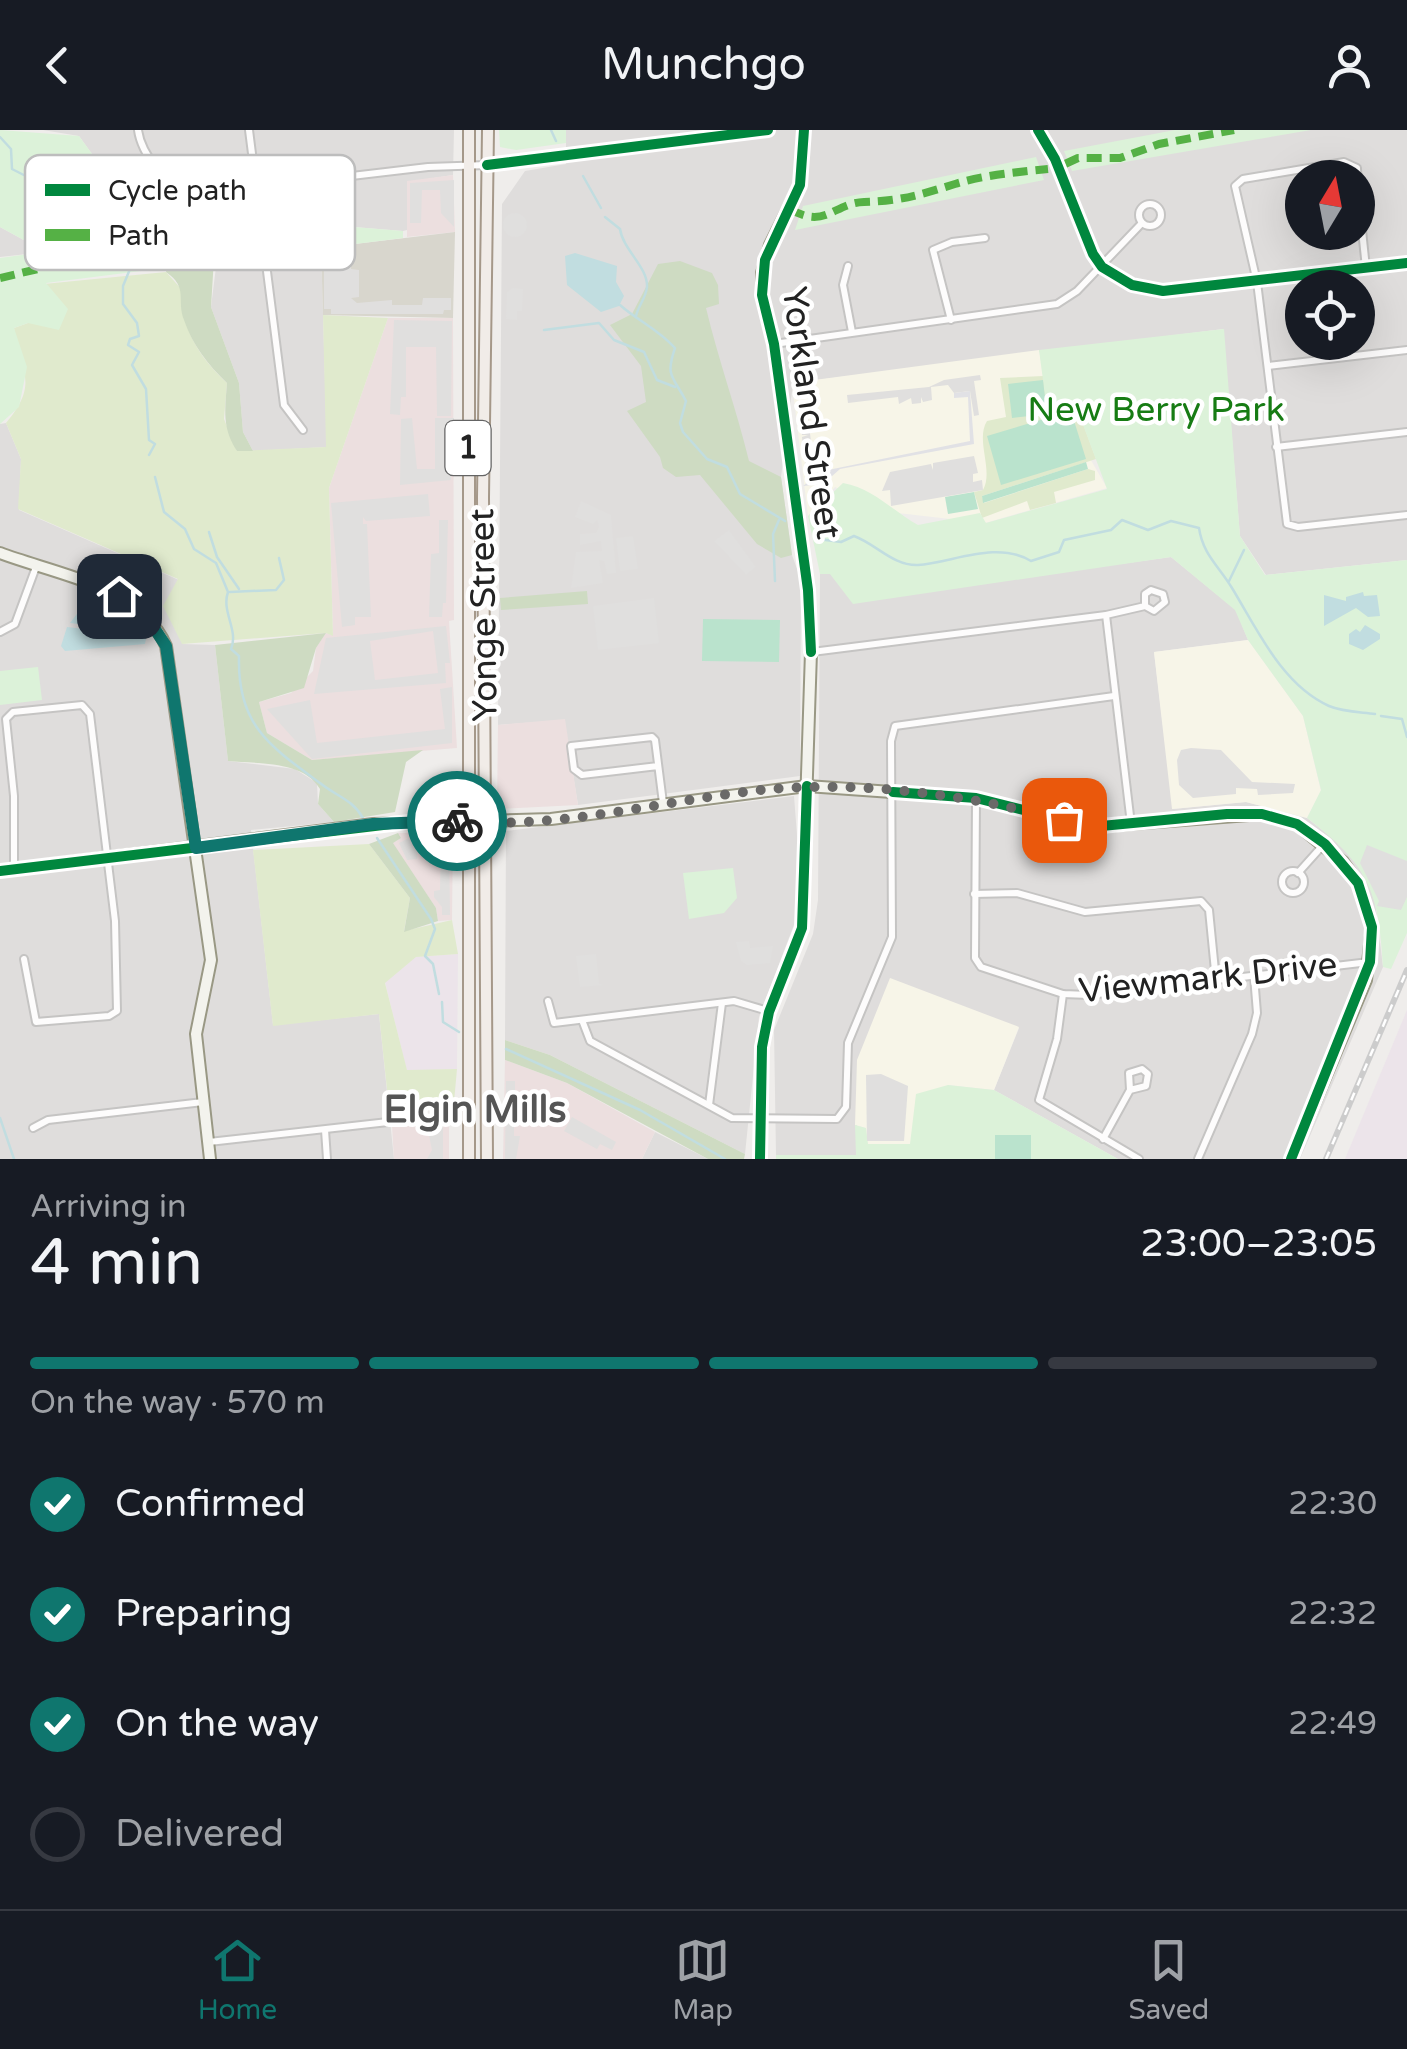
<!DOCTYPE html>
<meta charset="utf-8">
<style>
body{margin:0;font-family:"Varela Round",sans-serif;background:#20242c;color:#f1f3f6;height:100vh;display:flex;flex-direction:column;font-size:38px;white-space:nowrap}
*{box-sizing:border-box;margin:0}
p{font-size:32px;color:#9ea1a6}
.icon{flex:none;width:55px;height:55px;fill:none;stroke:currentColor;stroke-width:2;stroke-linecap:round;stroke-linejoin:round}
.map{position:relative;height:1029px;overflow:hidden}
.side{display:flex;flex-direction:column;background:#171b24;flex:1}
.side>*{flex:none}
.needle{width:65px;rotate:10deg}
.tools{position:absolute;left:1285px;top:30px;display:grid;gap:20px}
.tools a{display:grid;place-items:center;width:90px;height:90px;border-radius:50%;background:#171b24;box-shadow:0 10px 40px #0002;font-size:50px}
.pin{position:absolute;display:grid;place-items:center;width:85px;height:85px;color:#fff;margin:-42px;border-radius:20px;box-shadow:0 5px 15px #0006}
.courier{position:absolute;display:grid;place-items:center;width:100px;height:100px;margin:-50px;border:8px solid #0f766e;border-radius:50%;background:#fff;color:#222;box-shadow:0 2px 12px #0007}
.summary em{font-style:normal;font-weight:600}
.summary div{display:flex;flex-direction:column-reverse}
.summary{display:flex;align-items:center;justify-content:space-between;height:170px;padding:0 30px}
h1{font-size:65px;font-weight:600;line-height:75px}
.bar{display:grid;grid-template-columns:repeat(4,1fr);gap:15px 10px;align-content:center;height:120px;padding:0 30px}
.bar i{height:12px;border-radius:8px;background:#363941}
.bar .selected{background:#0f766e}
.bar p{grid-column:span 4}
ol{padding:0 30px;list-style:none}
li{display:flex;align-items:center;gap:30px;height:110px}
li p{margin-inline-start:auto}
li .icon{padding:10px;border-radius:50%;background:#0f766e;color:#fff;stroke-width:4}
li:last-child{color:#9ea1a6}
li i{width:55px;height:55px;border:5px solid #363941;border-radius:50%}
header{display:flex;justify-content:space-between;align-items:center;height:130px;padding:0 30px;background:#171b24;font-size:45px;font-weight:600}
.tab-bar{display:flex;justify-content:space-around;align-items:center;height:140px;border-top:2px solid #363941;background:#171b24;font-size:28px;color:#9ea1a6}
.tab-bar a{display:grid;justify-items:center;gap:5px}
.tab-bar .selected{color:#0f766e}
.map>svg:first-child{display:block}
.residential{fill:#dfdddc;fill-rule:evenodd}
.commercial{fill:#ecdfdf}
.industrial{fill:#ece4ea}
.education{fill:#f7f5e8}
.construction{fill:#d8d6cd}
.grass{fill:#e0eacd}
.forest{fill:#cedbc2}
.park{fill:#dcf2d9}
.pitch{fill:#bae3cd}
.parking{fill:#e0dfde;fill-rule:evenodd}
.plaza{fill:#e1e1e5}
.water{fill:#c1dde0}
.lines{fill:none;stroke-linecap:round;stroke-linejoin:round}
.stream{stroke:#c1dde0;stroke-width:2.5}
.street-casing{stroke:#c5c4c3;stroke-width:10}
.secondary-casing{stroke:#999884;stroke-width:14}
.primary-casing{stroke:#a59889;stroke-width:14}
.street{stroke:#fdfcfc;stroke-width:6}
.secondary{stroke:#f3f3ed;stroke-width:10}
.primary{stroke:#f1ece8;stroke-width:10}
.rail-casing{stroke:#ccc;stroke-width:6}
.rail{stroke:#fff;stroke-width:2.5;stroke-dasharray:8;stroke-linecap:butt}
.quiet{stroke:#55b145;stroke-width:8;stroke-dasharray:15 8;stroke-linecap:butt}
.cycleway-casing{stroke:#fff;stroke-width:16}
.cycleway{stroke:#00873e;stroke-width:10}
.done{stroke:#6a6968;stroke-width:10;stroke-dasharray:0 18}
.route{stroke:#0f766e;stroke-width:12}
.labels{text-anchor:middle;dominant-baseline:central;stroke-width:9;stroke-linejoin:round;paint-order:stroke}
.shield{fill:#fff;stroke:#646464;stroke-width:2.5}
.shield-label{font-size:32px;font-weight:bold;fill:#222}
.park-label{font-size:35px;fill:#177c14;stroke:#fff}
.street-label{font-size:35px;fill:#222;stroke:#fff}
.neighbourhood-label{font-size:38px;font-weight:bold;fill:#555;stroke:#fff}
.key{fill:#fff;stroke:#bdbdbd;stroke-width:2.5}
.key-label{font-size:28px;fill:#222}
</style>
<header><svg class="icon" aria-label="back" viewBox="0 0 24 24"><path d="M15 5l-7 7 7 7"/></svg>Munchgo<svg class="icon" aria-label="person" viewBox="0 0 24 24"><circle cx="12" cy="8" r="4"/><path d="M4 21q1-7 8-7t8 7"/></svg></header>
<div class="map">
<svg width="1407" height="1029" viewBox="0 0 1407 1029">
<rect width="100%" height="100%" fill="#efedeb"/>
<g class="residential">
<polygon points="43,0 454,0 453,45 408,52 407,100 403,101 317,94 156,113 79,6"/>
<path d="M 566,0 L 1407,0 L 1407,430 L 1266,445 L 1240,406 L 1223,199 L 793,253 L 781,347 L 792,425 L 801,450 L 800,646 L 578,675 L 564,590 L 498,595 L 502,74 L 525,41 L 566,34 ZM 1302,48 L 1358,48 L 1358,102 L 1302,102 ZM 1302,158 L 1358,158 L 1358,212 L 1302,212 Z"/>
<polygon points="0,97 31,114 36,123 0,127"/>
<polygon points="321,118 327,317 253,321 243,302 239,253 211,177 216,137"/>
<polygon points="6,293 21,329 19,380 179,450 182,514 215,515 228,631 295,639 317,653 318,674 334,692 251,700 273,895 379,884 394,1029 0,1029 0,294"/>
<polygon points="1171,427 1236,480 1248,510 1154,522 1173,679 1246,672 1307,688 1348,720 1374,763 1383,837 1300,1029 1118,1029 994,960 1019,898 857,930 857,1025 776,1025 774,900 813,804 818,770 820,444 1120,434"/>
<polygon points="794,666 800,744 795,792 759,887 745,1024 550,925 505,910 506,701"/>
<polygon points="655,1002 708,1029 642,1029"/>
</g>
<g class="commercial">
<polygon points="453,45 455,102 407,107 407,51"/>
<polygon points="388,188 453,188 454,490 449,491 457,618 312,630 267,603 259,572 291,563 313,541 316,518 326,503 333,505 329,358"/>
<polygon points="565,589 578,675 497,679 498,595"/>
<polygon points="453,702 452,790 438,791 436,778 392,713 401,708 398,703"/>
<polygon points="505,930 567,953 655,1002 642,1029 503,1029"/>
<polygon points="449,991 449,1029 394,1029 392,996"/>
</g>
<g class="industrial">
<polygon points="458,824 457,939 407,941 385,852 416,827"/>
<polygon points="1407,880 1407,1029 1345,1029"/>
</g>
<g class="education">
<polygon points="1039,220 1044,249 1107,358 985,393 889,382 835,357 808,386 792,253"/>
<polygon points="1248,510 1303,586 1321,661 1307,688 1246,672 1172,679 1154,522"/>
<polygon points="890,848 1019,897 994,960 948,955 911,1014 867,1014 866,998 855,995 857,930"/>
</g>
<polygon class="construction" points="455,102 453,188 323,185 321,118"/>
<g class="grass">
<path d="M 166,142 L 184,162 C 179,198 202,230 227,253 L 224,289 L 237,321 L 326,317 L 323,185 L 388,188 L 329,358 L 333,506 L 326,503 L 182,514 L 163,476 L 178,449 L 18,379 L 21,329 L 6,293 C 41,252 19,240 14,198 L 28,193 L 44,154 Z"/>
<path d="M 1043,246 L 1047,280 L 1076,275 L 1096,329 L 982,366 L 984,373 L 1088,339 L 1095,341 L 1095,350 L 1054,362 L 1056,373 L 1030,380 L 1027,371 L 982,388 L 974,362 L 983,360 C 994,340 975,310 987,291 L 1006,287 L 1000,248 Z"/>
<polygon points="369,714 410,768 404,801 452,790 458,824 416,827 385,853 407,940 457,939 454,972 389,978 379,884 273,896 253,720"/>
</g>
<g class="forest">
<path d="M 214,128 L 211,177 L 239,253 L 243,302 L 253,321 L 237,321 C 222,298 225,280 227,253 C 208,235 192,214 184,190 C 176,169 189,158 166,142 L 168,133 Z"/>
<path d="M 680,131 L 712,143 L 718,155 L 719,174 L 706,178 C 719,232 736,278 749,331 L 781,347 L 792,425 L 781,428 L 757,414 L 700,345 L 676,347 L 663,338 L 660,327 L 627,281 L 646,272 L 641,236 L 610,195 L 632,184 L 658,134 Z"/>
<polygon points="587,461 588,474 501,480 500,468"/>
<path d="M 326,503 L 316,518 L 304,558 L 259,572 L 267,603 L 312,630 L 423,620 L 406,632 L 395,682 L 334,692 L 318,674 L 320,659 C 303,630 258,634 228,631 L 215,515 Z"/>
<polygon points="398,703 401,708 393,713 436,778 438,791 404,802 410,768 369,714"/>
<polygon points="505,910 550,925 745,1024 744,1029 708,1029 567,953 505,930"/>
</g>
<g class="park">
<polygon points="0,0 79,6 157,113 317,94 403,101 403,108 46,153 68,179 59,200 28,193 14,198 27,237 19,277 0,294 0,128 36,123 31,114 0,97"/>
<polygon points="499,0 566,0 566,13 516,20 500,17"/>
<polygon points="1175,0 1311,0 1072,41 1064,21"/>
<polygon points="1036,27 1044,50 795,100 803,76"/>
<path d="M 1224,199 L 1240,406 L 1265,445 L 1407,430 L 1407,803 L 1391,839 L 1383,837 C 1379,760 1368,735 1307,688 L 1321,660 L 1303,586 L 1248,510 L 1235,480 L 1171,427 L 853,474 L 830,444 L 820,444 L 808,386 L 843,353 C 873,358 894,382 918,395 L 980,383 L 986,393 L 1107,359 L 1076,276 L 1047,280 L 1039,220 Z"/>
<polygon points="38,537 42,570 0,575 0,541"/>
<polygon points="733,738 737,768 724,783 689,789 683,743"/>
<polygon points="948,955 994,960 1118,1029 776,1029 776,1025 856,1025 855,995 866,998 868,1014 910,1014 916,964"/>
</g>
<g class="pitch">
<polygon points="1043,250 1047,284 1012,288 1008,254"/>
<polygon points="1071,281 1086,329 1001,355 987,306"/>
<polygon points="1086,332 1088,339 983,373 982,366"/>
<polygon points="974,362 978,379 948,384 945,367"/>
<polygon points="703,489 780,490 779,532 702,531"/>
<rect x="995" y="1005" width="36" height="24"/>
</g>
<g class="parking">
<polygon points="454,50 454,97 441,83 440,60 422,60 421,93 410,93 410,53"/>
<circle cx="515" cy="95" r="12"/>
<polygon points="351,116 351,139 359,140 359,167 351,168 357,173 392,170 392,175 422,175 423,168 451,168 451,180 444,180 443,184 331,184 331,179 324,179 324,125 330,125 332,119"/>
<polygon points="513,158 523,159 522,181 517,181 517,190 506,189 507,162"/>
<polygon points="394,190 452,191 451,286 437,286 436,217 406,217 406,267 401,267 400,285 390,284"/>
<polygon points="980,245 981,250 974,251 979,285 974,286 970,261 954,263 948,255 931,257 932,270 923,272 921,267 921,273 912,274 911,268 899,274 898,267 848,273 847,265 929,257 944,250"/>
<polygon points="807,278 814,337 806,339 802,307 808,305 802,305 799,279"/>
<polygon points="412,288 417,339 435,339 435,288 454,288 451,350 400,355 401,289"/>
<polygon points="974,326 978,343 973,344 973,352 982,350 983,360 891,376 890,360 882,361 890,342 931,334 933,340 933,333"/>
<polygon points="428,364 430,386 366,391 363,387 363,394 367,394 371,487 355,487 355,495 342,497 331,373"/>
<polygon points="581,371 611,385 616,443 607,444 604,431 599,430 603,453 571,458 576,422 602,421 601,411 580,415 580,404 596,403 599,397 597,390 593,394 575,387"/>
<polygon points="439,390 448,390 446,473 443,473 442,487 429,487 431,424 439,423"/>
<polygon points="729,400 756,437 746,445 714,411"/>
<polygon points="633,406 638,439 620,441 616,408"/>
<polygon points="654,468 659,513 598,520 593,476"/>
<path d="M 446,496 L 450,533 L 445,533 L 446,553 L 314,564 L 326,508 ZM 433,501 L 438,543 L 375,550 L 370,511 Z"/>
<polygon points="452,557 452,613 312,629 267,579 310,570 317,613 445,599 440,559"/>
<polygon points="1191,618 1221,620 1252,652 1295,654 1293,663 1258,665 1257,659 1236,658 1236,664 1193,668 1179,655 1177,630 1181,620"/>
<polygon points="421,702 441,702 449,710 450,785 442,785 442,777 434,767 434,761 440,760 441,713 418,713 417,729 407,730 399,713"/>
<polygon points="1367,715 1407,731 1407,767 1401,780 1377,776 1379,771 1360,733"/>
<polygon points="749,811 750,818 773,816 770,833 747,835 741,831 736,812"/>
<polygon points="596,824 599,854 604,855 580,857 576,826"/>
<polygon points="881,944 908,956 904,1011 867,1011 866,945"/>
<polygon points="506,951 515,951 515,976 536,973 536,986 514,987 514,1006 520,1006 516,1029 505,1029"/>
<polygon points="572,987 616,1012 612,1020 600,1014 597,1019 564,1001"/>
<polygon points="443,994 443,1029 427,1029 432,1020 428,1000"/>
</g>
<polygon class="plaza" points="970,261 974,314 840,339 823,354 803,356 816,346 819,335 828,340 970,311 968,267 954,268 954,263"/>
<g class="water">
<polygon points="575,123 617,136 616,152 624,166 619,176 601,182 567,155 565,126"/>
<polygon points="1363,462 1364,466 1377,465 1380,486 1368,487 1356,478 1324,496 1324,465 1346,471 1346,467"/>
<polygon points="80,480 108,485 87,495 70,493"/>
<polygon points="113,488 146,509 145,514 65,521 61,516 67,497 93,500"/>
<polygon points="1365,495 1380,504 1380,509 1363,520 1349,514 1349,504 1356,499 1360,502"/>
</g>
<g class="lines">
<g class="stream">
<polyline points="551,0 556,11"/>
<polyline points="0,7 11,19 12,39 63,65 84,88 116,109 130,139 123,156 123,174 137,193 139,206 130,209 128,215 139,222 132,235 146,259 149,310 155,314 149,325"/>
<polyline points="583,46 601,78"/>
<path d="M 605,87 L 620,99 C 623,120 648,137 647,157 C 646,168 638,176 636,186"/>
<path d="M 620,175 C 638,191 658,199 675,218 C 665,247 673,246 686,271 L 680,293 L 683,302 L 707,329 L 727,337 L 740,364 L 785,391"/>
<polyline points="544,200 599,193 614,210 644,222 657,250 675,257"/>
<path d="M 155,347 L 164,382 L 185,399 L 194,419 L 216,433 L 228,462 C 221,482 239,500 231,519 L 239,526 C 237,594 268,615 320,653 C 336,666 352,669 363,688"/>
<polyline points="209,402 217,427 239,459"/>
<path d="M 818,409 L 841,412 L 854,406 C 876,414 893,436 918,435 C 951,433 997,410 1031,431 L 1059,422 L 1064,410 L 1111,400 L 1122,390 L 1148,400 L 1171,391 L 1199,398 C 1203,425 1219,436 1232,458 C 1257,499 1282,555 1329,576 C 1343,582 1360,582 1375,584"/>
<polyline points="775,451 773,404 779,390"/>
<polyline points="1229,451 1244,420"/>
<polyline points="230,462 276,460 284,450 279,428"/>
<polyline points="1381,586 1402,589 1407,607"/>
<polyline points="377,708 431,789 435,799 425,826 433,834 439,864"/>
<polyline points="442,872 443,892 459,902"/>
<polyline points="506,919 640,980 725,1029"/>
<polyline points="0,988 14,1029"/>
</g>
<g class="street-casing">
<g id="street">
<path d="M 138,0 C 141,23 168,59 190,65 L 428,37 L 487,35"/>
<polyline points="249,0 284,275 303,300"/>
<polyline points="1358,59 1357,38 1344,32 1243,49 1235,56 1257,152 1287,394 1298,397 1407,385"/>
<polyline points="1358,62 1366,138"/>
<circle cx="1150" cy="85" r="11"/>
<polyline points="848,136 843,155 852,202"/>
<polyline points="951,190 933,120 952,112 985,108"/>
<polyline points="774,214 1057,174 1077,161 1142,93"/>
<polyline points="1268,236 1407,220"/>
<polyline points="1276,317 1407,302"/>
<polyline points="1106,485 1131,694"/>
<polyline points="0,502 15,494 36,437"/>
<polyline points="812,522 1106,485 1145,476 1154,481 1165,472 1163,464 1151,460 1145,464 1145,476"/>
<polyline points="658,636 582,645 574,639 571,616 652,607 655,610 663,673"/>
<polyline points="976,668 975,828 981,837 1063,864 1089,865 1369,832"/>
<polyline points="14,738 14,666 6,589 13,582 82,575 90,584 115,791 117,881 109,886 36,892 24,829"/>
<circle cx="1293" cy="752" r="11"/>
<polyline points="1298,743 1324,714"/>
<polyline points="974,764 1017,763 1085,782 1201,771 1209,780 1216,851"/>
<polyline points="1063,864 1057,909 1039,970 1139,1029"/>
<polyline points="548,871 554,893 734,871 768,881"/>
<polyline points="582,890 590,911 732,988 837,989 846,977 848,913 892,807 891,611 895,596 1114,566"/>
<polyline points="709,975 722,873"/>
<polyline points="33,998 48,990 203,972"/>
<polyline points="325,1000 327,1029"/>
<polyline points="1103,1009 1130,960 1129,943 1142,939 1148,944 1146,956 1130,960"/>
<polyline points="209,1012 397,991"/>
<polyline points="1198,1029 1252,904 1257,883 1254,846"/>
</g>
</g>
<g class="secondary-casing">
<g id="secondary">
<polyline points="1038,0 1055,29 1093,124 1102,137 1132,155 1163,161 1407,133"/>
<polyline points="487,35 768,0"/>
<path d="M 0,423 C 55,444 140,456 166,516 L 211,830 L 196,904 L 210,1029"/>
<polyline points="0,741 373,694 551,689 807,656 976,668 1091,697 1262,684 1297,694 1343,732 1358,753 1372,797 1366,850 1291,1029"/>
<polyline points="760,1029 762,917 769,882 802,798 811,522 808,460 774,214 762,165 762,143 770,115 800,55 804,0"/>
</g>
</g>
<g class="primary-casing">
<g id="primary">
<polyline points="469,1029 469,0"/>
<polyline points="487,1029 483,367 488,0"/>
</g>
</g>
<use href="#street" class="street"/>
<use href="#secondary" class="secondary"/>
<use href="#primary" class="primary"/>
<g class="rail-casing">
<polyline id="rail" points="1326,1029 1407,840"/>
</g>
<use href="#rail" class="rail"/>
<g class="quiet">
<polyline points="1065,34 1078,28 1120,28 1159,14 1234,0"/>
<path d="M 790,79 C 826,100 833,73 864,72 C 901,71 919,65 955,54 C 984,45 1018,42 1048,39"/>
<polyline points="0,148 38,139 66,112 96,114 128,109 163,128 188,117 212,123 221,118 243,118 252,109 253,99 261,98"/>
</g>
<g class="cycleway-casing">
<g id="cycleway">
<polyline points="804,0 800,55 765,130 762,165 774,214 808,460 811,522"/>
<polyline points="1038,0 1055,29 1093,124 1102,137 1132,155 1163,161 1407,133"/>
<polyline points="487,35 768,0"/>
<polyline points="893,662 976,668 1091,697 1227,684 1262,684 1297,694 1325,714 1358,753 1372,797 1370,832 1291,1029"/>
<polyline points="0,741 425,690"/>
<polyline points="760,1028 762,917 769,882 802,798 807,656"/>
</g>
</g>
<use href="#cycleway" class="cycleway"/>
</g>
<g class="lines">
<path class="done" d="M 457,691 C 558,700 661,671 761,660 C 861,650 967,665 1064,690"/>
<polyline class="route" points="119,466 145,484 166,516 196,718 373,694 457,691"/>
</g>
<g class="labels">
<rect class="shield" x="445.5" y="291" width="45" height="54" rx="8"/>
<g class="shield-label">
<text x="468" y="318">1</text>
</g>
<g class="park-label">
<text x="1156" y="280">New Berry Park</text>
</g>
<g class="street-label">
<text transform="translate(811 283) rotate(82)">Yorkland Street</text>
<text transform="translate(484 485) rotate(-91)">Yonge Street</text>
<text transform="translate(1208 848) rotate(-6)">Viewmark Drive</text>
</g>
<g class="neighbourhood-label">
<text x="475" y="980">Elgin Mills</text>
</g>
</g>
<rect x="25" y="25" width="330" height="115" rx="15" class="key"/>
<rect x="45" y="54" width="45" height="12" fill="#00873e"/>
<rect x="45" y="99" width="45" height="12" fill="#55b145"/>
<g class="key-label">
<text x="108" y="70">Cycle path</text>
<text x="108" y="115">Path</text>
</g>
</svg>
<div class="tools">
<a><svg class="needle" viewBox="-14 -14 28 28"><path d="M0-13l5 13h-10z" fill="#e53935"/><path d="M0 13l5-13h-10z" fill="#9ea1a6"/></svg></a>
<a><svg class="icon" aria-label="locate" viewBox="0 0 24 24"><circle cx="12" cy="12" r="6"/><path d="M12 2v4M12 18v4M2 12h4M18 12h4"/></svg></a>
</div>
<div class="pin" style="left:1064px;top:690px;background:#ea580c"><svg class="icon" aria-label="bag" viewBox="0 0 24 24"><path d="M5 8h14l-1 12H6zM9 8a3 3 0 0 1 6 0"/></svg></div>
<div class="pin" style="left:119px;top:466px;background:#1f2937"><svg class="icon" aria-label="home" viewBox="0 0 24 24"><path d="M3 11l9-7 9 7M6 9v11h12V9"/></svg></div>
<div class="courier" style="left:457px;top:691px"><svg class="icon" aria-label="bike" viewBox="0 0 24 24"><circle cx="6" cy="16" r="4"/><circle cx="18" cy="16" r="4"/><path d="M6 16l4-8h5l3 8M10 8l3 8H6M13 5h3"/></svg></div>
</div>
<section class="side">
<div class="summary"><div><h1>4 min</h1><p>Arriving in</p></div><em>23:00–23:05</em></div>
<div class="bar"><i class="selected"></i><i class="selected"></i><i class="selected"></i><i></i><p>On the way · 570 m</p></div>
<ol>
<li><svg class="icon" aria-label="check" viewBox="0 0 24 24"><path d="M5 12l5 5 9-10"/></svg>Confirmed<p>22:30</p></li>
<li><svg class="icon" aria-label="check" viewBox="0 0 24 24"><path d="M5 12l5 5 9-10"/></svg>Preparing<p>22:32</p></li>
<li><svg class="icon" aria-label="check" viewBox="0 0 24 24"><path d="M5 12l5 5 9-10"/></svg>On the way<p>22:49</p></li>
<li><i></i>Delivered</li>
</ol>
</section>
<nav class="tab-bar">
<a class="selected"><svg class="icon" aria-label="home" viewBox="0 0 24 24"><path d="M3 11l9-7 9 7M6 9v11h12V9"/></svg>Home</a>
<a><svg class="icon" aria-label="map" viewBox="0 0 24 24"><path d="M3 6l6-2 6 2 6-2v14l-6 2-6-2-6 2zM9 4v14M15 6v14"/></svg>Map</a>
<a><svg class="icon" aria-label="saved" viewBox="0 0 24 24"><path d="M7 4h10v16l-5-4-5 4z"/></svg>Saved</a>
</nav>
